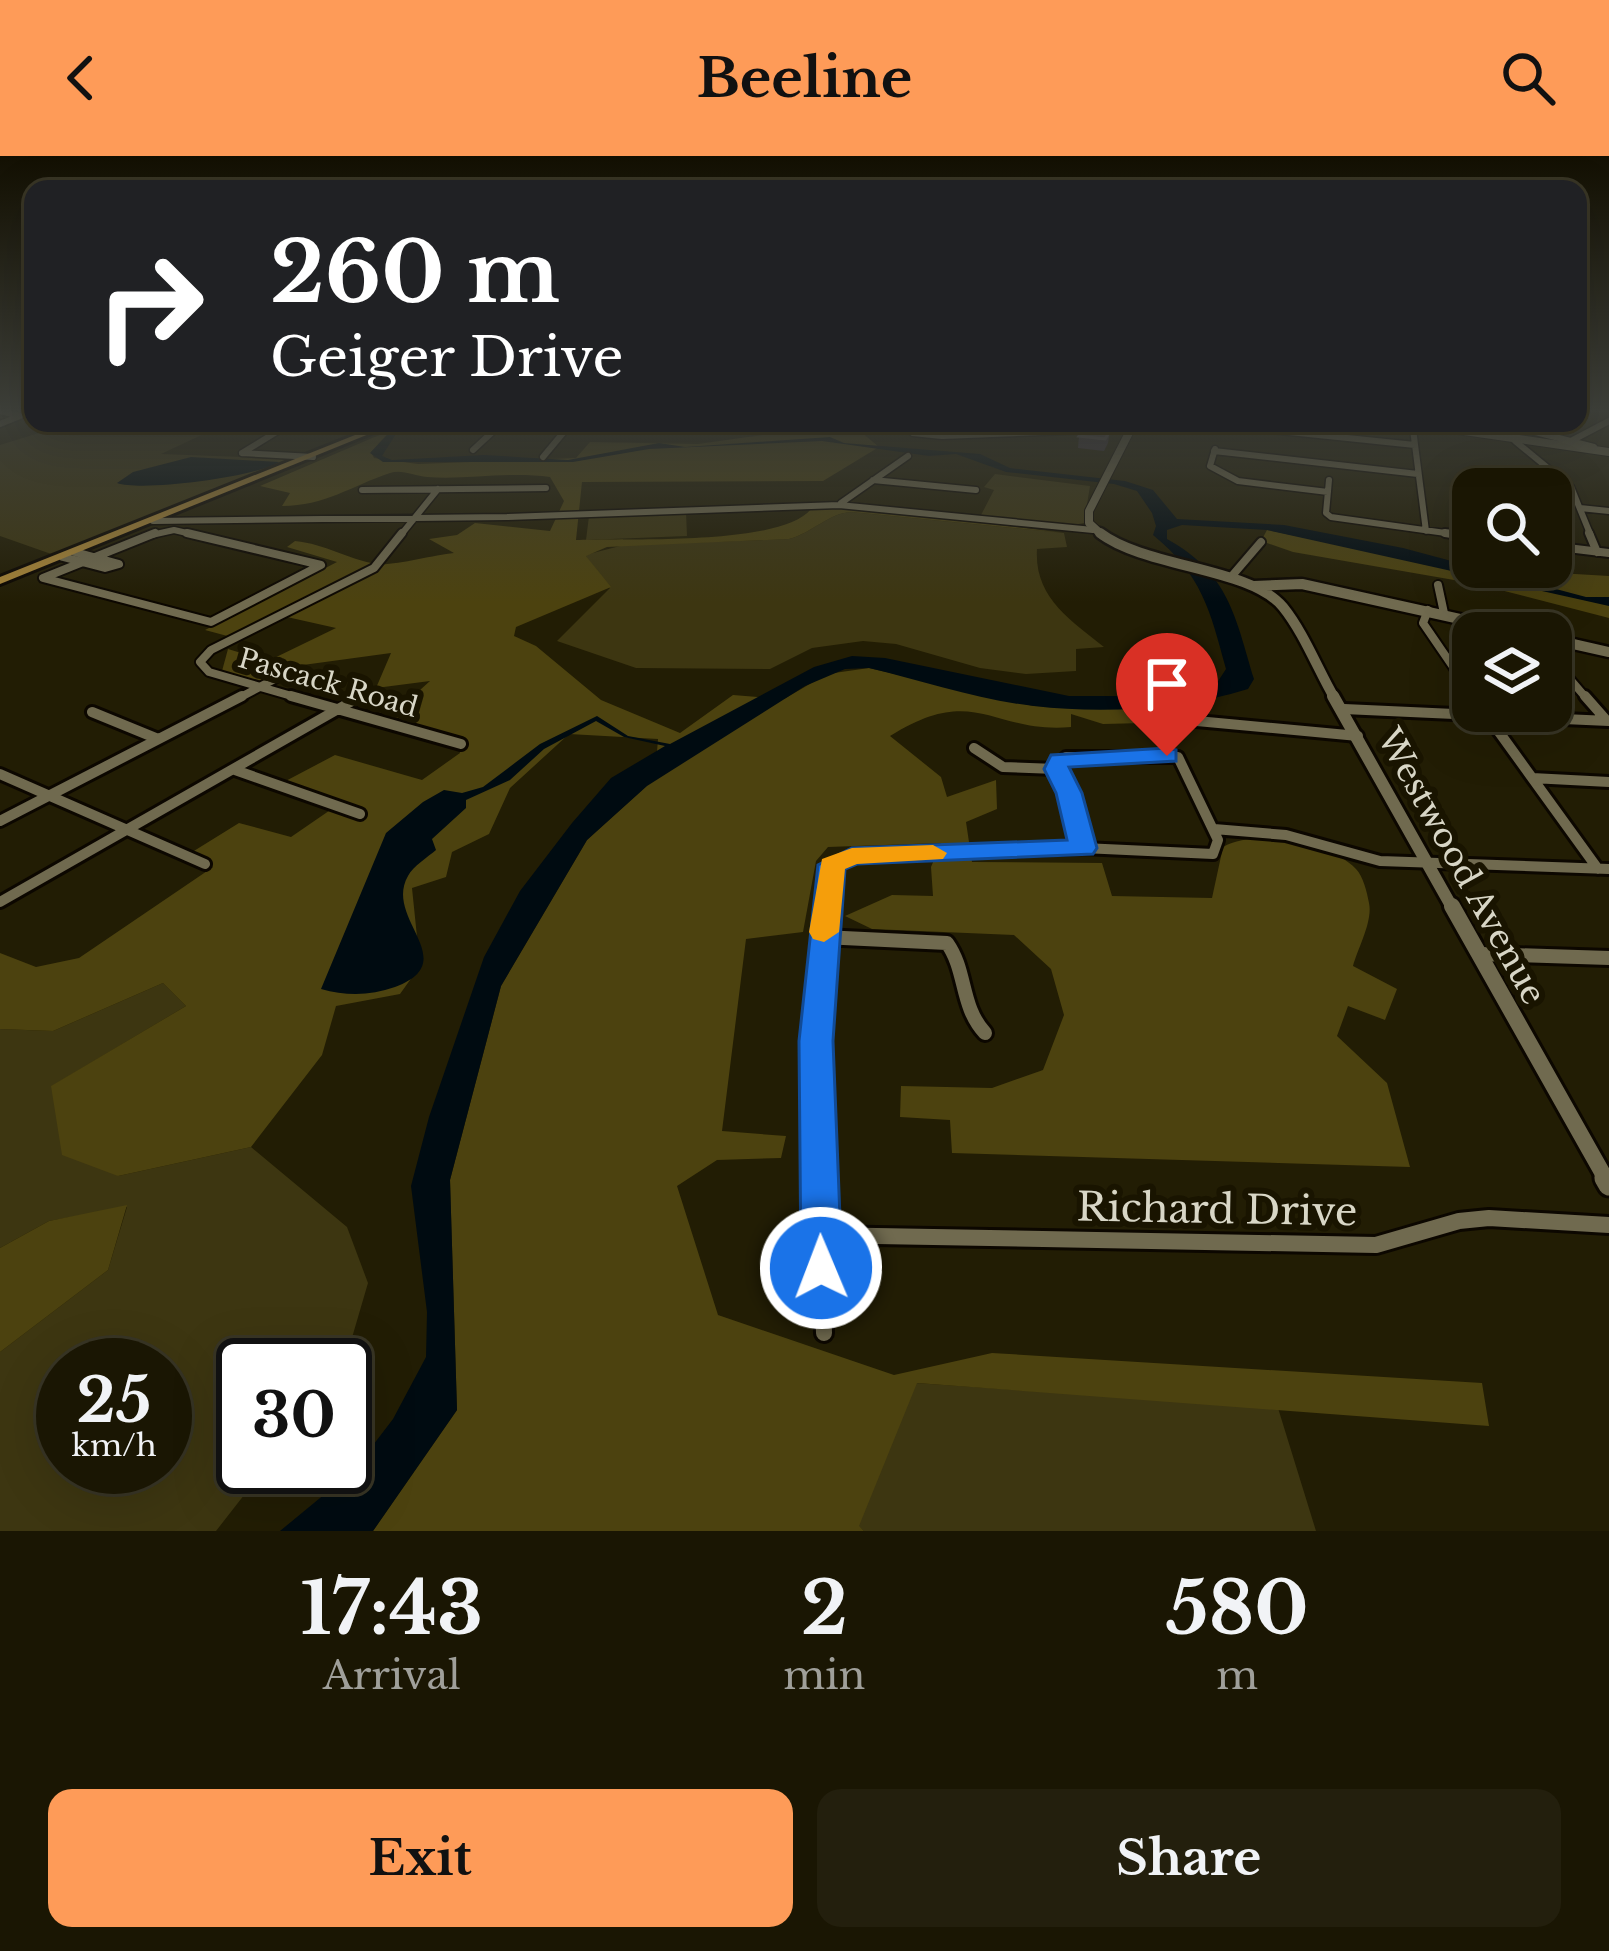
<!DOCTYPE html>
<style>
body{margin:0;font-family:"Libre Baskerville",serif;background:#231f0d;color:#f1f3f6;height:100vh;display:flex;flex-direction:column;font-size:45px;white-space:nowrap}
*{box-sizing:border-box;margin:0}
p{font-size:39px;color:#9f9f9a}
.icon{flex:none;width:66px;height:66px;fill:none;stroke:currentColor;stroke-width:2;stroke-linecap:round;stroke-linejoin:round}
.map{position:relative;height:1375px;overflow:hidden}
.details{display:flex;flex-direction:column;background:#1a1603;flex:1}
.details>*{flex:none}
.top-card{position:absolute;left:24px;top:24px;width:1563px;height:252px;border-radius:24px;box-shadow:0 12px 48px #0002,0 0 0 3px #383525;background:#202124;color:#fff;overflow:hidden}
.tools{position:absolute;left:1452px;top:312px;display:grid;gap:24px}
.tools a{display:grid;place-items:center;width:120px;height:120px;border-radius:24px;background:#1a1603;box-shadow:0 12px 48px #0002,0 0 0 3px #383525;font-size:60px}
.speed{position:absolute;left:36px;top:1182px;display:flex;gap:24px;font-size:60px;font-weight:700;text-align:center}
.speed>*{display:grid;place-content:center;width:156px;height:156px;border-radius:50%;background:#1a1603;box-shadow:0 12px 48px #0002,0 0 0 3px #383525;line-height:1}
.speed small{font-size:30px;font-weight:400}
.speed .limit{border:6px solid #111;border-radius:18px;background:#fff;color:#111}
.pin{position:absolute;display:grid;place-items:center;width:102px;height:102px;color:#fff;margin:-123px -51px;border-radius:50% 50% 50% 0;rotate:-45deg;box-shadow:0 0 12px #0007}
.pin .icon{rotate:45deg}
.me{position:absolute;width:132px;margin:-66px;rotate:359deg;stroke-linejoin:round;filter:drop-shadow(0 0 9px #0008)}
.turn{display:flex;align-items:center;gap:42px;height:252px;padding:0 48px;font-size:54px}
.turn .icon{width:156px;height:156px;stroke-width:2.5}
.turn b{display:block;font-size:84px;line-height:102px}
.eta{display:flex;justify-content:space-evenly;align-items:center;height:204px;text-align:center}
.eta b{font-size:72px;font-weight:700;line-height:84px}
.button{display:flex;gap:24px;margin-top:auto;padding:24px 48px}
.button a{flex:1;height:138px;border-radius:24px;background:#fe9b58;color:#111;font-size:48px;font-weight:700;line-height:138px;text-align:center}
.button a+a{background:#231f0d;color:#f1f3f6}
header{display:flex;justify-content:space-between;align-items:center;height:156px;padding:0 48px;background:#fe9b58;color:#111;font-size:54px;font-weight:700}
.map>svg:first-child{display:block}
.green{fill:#3d3611;fill-rule:evenodd}
.forest{fill:#4c420f}
.water{fill:#000b11}
.lines{fill:none;stroke-linecap:round;stroke-linejoin:round}
.minor-far4-casing{stroke:#0c0700;stroke-width:9}
.minor-far3-casing{stroke:#0c0700;stroke-width:12}
.minor-far2-casing{stroke:#0c0700;stroke-width:16}
.minor-far1-casing{stroke:#0c0700;stroke-width:20}
.minor-casing{stroke:#0c0700;stroke-width:22}
.tertiary-far4-casing{stroke:#0c0700;stroke-width:10}
.tertiary-far3-casing{stroke:#0c0700;stroke-width:15}
.tertiary-far2-casing{stroke:#0c0700;stroke-width:18}
.tertiary-far1-casing{stroke:#0c0700;stroke-width:22}
.tertiary-casing{stroke:#0c0700;stroke-width:27}
.primary-casing{stroke:#0c0700;stroke-width:6}
.minor-far4{stroke:#706a4f;stroke-width:6}
.minor-far3{stroke:#706a4f;stroke-width:8}
.minor-far2{stroke:#706a4f;stroke-width:10}
.minor-far1{stroke:#706a4f;stroke-width:14}
.minor{stroke:#706a4f;stroke-width:16}
.tertiary-far4{stroke:#706a4f;stroke-width:8}
.tertiary-far3{stroke:#706a4f;stroke-width:10}
.tertiary-far2{stroke:#706a4f;stroke-width:12}
.tertiary-far1{stroke:#706a4f;stroke-width:16}
.tertiary{stroke:#706a4f;stroke-width:21}
.primary{fill:#a88538;fill-rule:evenodd}
.wall{fill:#413648}
.building{fill:#524756;stroke:#675e68;stroke-width:3}
.route{fill:#1a73e8;stroke:#114b97;stroke-width:3}
.slow{fill:#f59e0b}
.labels{text-anchor:middle;stroke-width:12;stroke-linejoin:round;paint-order:stroke}
.far-street-label{font-size:27px;fill:#d8d6c6;stroke:#191400}
.street-label{font-size:33px;fill:#d8d6c6;stroke:#191400}
.near-street-label{font-size:39px;fill:#d8d6c6;stroke:#191400}
</style>
<header><svg class="icon" aria-label="back" viewBox="0 0 24 24"><path d="M15 5l-7 7 7 7"/></svg>Beeline<svg class="icon" aria-label="search" viewBox="0 0 24 24"><circle cx="10" cy="10" r="6"/><path d="M15 15l6 6"/></svg></header>
<div class="map">
<svg width="1609" height="1375" viewBox="0 0 1609 1375">
<rect width="100%" height="100%" fill="#221d04"/>
<path class="green" d="M 71,267 L 227,267 L 161,298 L 296,303 L 54,399 L 0,380 L 0,289 Z
M 995,318 L 1090,330 L 1084,367 L 1068,370 L 981,359 L 994,334 L 984,331 Z
M 686,356 L 687,380 L 586,384 L 589,360 Z
M 851,356 L 1064,377 L 1067,391 L 1037,393 C 1034,442 1071,464 1104,491 L 1076,493 L 1076,515 L 1026,518 L 980,512 L 896,488 L 863,485 L 812,492 L 770,513 L 636,512 L 557,485 L 610,432 L 585,399 L 624,389 L 789,383 C 812,377 829,357 851,356 Z
M 163,827 L 186,850 L 52,930 L 118,1020 L 251,991 L 347,1071 L 368,1127 L 344,1209 L 243,1209 L 243,1311 L 266,1311 L 216,1375 L 0,1375 L 0,1196 L 108,1114 L 127,1051 L 49,1065 L 0,1092 L 0,873 L 53,875 ZM 63,1209 L 165,1209 L 165,1311 L 63,1311 Z
M 916,1227 L 1278,1252 L 1316,1375 L 864,1375 L 858,1370 Z"/>
<path class="forest" d="M 391,274 L 371,296 L 374,302 L 418,308 L 576,302 L 590,286 L 698,288 L 798,274 L 861,276 L 879,291 L 823,325 L 582,326 L 576,384 C 625,382 782,390 811,353 L 852,351 L 1064,377 L 851,356 C 829,357 812,377 789,383 L 607,391 L 586,400 L 611,431 L 516,471 L 514,480 L 536,490 L 601,544 L 680,577 L 733,539 L 784,543 L 827,518 L 869,512 L 1033,550 L 1120,552 L 1192,547 L 1185,566 L 1103,568 L 1071,558 L 1071,571 C 992,578 976,526 890,580 L 941,621 L 947,641 L 996,624 L 997,653 L 966,666 L 972,706 L 1102,707 L 1112,740 L 1212,742 L 1223,691 C 1256,672 1329,685 1356,713 C 1363,720 1367,736 1369,747 C 1373,765 1358,792 1353,810 L 1397,833 L 1385,864 L 1348,850 L 1337,880 L 1387,927 L 1410,1011 L 952,997 L 950,964 L 900,961 L 901,930 L 992,932 L 1043,914 L 1064,859 L 1051,813 L 1014,779 L 872,773 L 845,760 L 892,739 L 933,740 L 931,711 L 941,687 L 828,691 L 816,705 L 803,776 L 746,783 L 722,975 L 786,980 L 781,1002 L 717,1004 L 677,1030 L 718,1159 L 894,1219 L 992,1197 L 1482,1227 L 1489,1270 L 917,1227 L 859,1370 L 864,1375 L 373,1375 L 457,1254 L 450,1024 L 501,830 L 587,684 L 655,622 L 658,583 L 569,578 L 510,632 L 489,678 L 452,696 L 446,721 L 412,732 L 420,810 L 400,838 L 336,850 L 322,899 L 251,991 L 118,1020 L 62,999 L 51,930 L 186,850 L 163,827 L 53,875 L 0,873 L 0,797 L 36,811 L 79,802 L 213,711 L 189,698 L 239,667 L 291,681 L 339,648 L 280,628 L 335,599 L 422,624 L 460,597 L 456,581 L 390,561 L 430,525 L 376,532 L 391,497 L 303,509 L 266,530 L 222,515 L 228,493 L 268,505 L 336,472 L 278,459 L 231,481 L 205,474 L 337,406 L 287,391 L 295,385 C 326,388 346,403 377,408 C 394,410 433,399 454,397 L 429,383 L 457,379 L 475,367 L 550,375 L 564,345 L 550,321 C 509,315 468,324 427,321 C 414,320 402,313 390,317 C 351,330 325,350 282,350 L 290,337 L 260,330 Z
M 1267,374 L 1440,410 L 1609,420 L 1609,462 L 1477,428 L 1293,396 L 1261,385 Z
M 127,1049 L 108,1114 L 0,1196 L 0,1092 L 49,1065 Z"/>
<path class="water" d="M 379,267 L 403,267 L 382,300 L 392,304 L 484,299 L 568,304 L 659,287 L 685,291 L 830,281 L 844,287 L 980,298 L 1010,312 L 1125,325 L 1153,334 L 1177,363 L 1284,369 L 1403,392 L 1586,441 L 1609,441 L 1609,450 L 1267,374 L 1182,369 L 1167,374 L 1167,383 C 1229,417 1235,460 1254,523 L 1248,533 C 1182,554 1102,558 1034,550 C 979,544 923,525 869,512 L 845,513 L 805,530 L 647,630 L 587,684 L 501,830 L 450,1024 L 457,1254 L 373,1375 L 280,1375 L 354,1314 L 393,1263 L 426,1201 L 427,1156 L 411,1030 L 429,961 L 484,801 L 520,735 L 572,667 L 611,622 L 665,590 L 624,581 L 596,565 L 544,593 L 510,624 L 466,644 L 466,652 L 432,683 L 436,694 C 428,701 413,710 408,720 C 383,763 464,805 395,831 C 370,840 346,840 321,833 L 386,677 L 423,646 L 444,634 L 462,637 L 483,631 L 540,588 L 597,560 L 628,580 L 670,588 L 814,511 L 852,500 L 885,502 L 1069,540 L 1152,540 L 1170,533 L 1213,533 L 1226,513 C 1210,454 1202,419 1153,379 L 1156,370 L 1152,357 L 1137,335 L 1114,328 L 1006,316 L 956,298 L 929,300 L 822,285 L 649,293 L 573,306 L 383,306 L 370,297 L 391,275 Z
M 191,301 L 279,306 C 257,321 142,336 117,327 L 133,316 Z"/>
<g class="lines">
<g class="minor-far4-casing">
<path id="minor-far4" d="M 0,255 L 20,260 L 0,268
M 453,267 L 643,273 L 708,267
M 900,267 L 913,277 L 942,280 L 1222,269 L 1415,289
M 1392,267 L 1413,273 L 1426,375
M 1500,267 L 1594,291
M 1515,285 L 1571,331 L 1591,380
M 1571,285 L 1609,265
M 1215,293 L 1210,310 L 1238,325 L 1328,336
M 473,294 L 501,268
M 1214,295 L 1418,318
M 242,297 L 313,301
M 242,297 L 291,267
M 543,301 L 568,271
M 873,324 L 976,334
M 1329,324 L 1326,357 L 1331,361 L 1467,380
M 362,334 L 546,332
M 841,347 L 908,300
M 1580,352 L 1609,355
M 153,365 L 507,361 L 839,349 L 1093,374
M 147,380 L 174,374 L 200,380
M 400,380 L 438,333"/>
</g>
<g class="minor-far3-casing">
<path id="minor-far3" d="M 155,377 L 43,422 L 211,466 L 321,409 L 187,377
M 1445,377 L 1473,381
M 1589,377 L 1597,396
M 1551,390 L 1609,397
M 63,401 L 105,412 L 119,408 L 75,396
M 1231,421 L 1261,386
M 1438,429 L 1444,457
M 1428,454 L 1423,467 L 1473,540
M 1551,501 L 1587,543
M 237,543 L 286,517
M 302,543 L 209,516 L 200,506 L 211,494 L 374,412 L 402,377
M 356,543 L 369,535"/>
</g>
<g class="minor-far2-casing">
<path id="minor-far2" d="M 291,540 L 461,588
M 1585,540 L 1607,565
M 1344,553 L 1609,565
M 92,556 L 158,583
M 1486,558 L 1598,713
M 1186,564 L 1358,580
M 974,592 L 1003,611 L 1056,613
M 1066,601 L 1178,601 L 1218,684 L 1213,698 L 1083,692 L 1069,637 L 1056,613 Z
M 235,614 L 360,658
M 0,618 L 205,708
M 1532,622 L 1609,626
M 0,665 L 242,540
M 1214,673 L 1286,679 L 1380,705 L 1609,713
M 0,746 L 361,540
M 828,753 L 832,709 L 852,700 L 1083,692"/>
</g>
<g class="minor-far1-casing">
<path id="minor-far1" d="M 823,781 L 947,787 C 967,815 960,850 985,877
M 1481,798 L 1609,802
M 820,1025 L 816,885 L 828,750"/>
</g>
<g class="minor-casing">
<path id="minor" d="M 820,1022 L 824,1177
M 820,1079 L 1376,1089 L 1459,1065 L 1489,1062 L 1609,1069"/>
</g>
<g class="tertiary-far4-casing">
<path id="tertiary-far4" d="M 1409,267 L 1609,296
M 1103,380 L 1089,367 L 1089,355 L 1134,267"/>
</g>
<g class="tertiary-far3-casing">
<path id="tertiary-far3" d="M 1100,377 C 1146,412 1250,411 1283,451 C 1304,477 1318,514 1335,543
M 1254,430 L 1302,428 L 1523,477
M 1551,483 L 1609,496"/>
</g>
<g class="tertiary-far2-casing">
<path id="tertiary-far2" d="M 1333,540 L 1453,753"/>
</g>
<g class="tertiary-far1-casing">
<path id="tertiary-far1" d="M 1452,750 L 1607,1025"/>
</g>
<g class="tertiary-casing">
<path id="tertiary" d="M 1605,1022 L 1609,1029"/>
</g>
<g class="primary-casing">
<path id="primary" d="M 385,267 L 396,267 L 0,428 L 0,421 Z"/>
</g>
<use href="#minor-far4" class="minor-far4"/>
<use href="#minor-far3" class="minor-far3"/>
<use href="#minor-far2" class="minor-far2"/>
<use href="#minor-far1" class="minor-far1"/>
<use href="#minor" class="minor"/>
<use href="#tertiary-far4" class="tertiary-far4"/>
<use href="#tertiary-far3" class="tertiary-far3"/>
<use href="#tertiary-far2" class="tertiary-far2"/>
<use href="#tertiary-far1" class="tertiary-far1"/>
<use href="#tertiary" class="tertiary"/>
<use href="#primary" class="primary"/>
</g>
<path class="wall" d="M 1110,275 L 1108,287 L 1104,295 L 1078,292 L 1079,280 Z"/>
<path class="building" d="M 1087,270 L 1110,275 L 1105,283 L 1079,280 Z"/>
<linearGradient id="sky" x2="0" y2="1"><stop stop-color="#131002"/><stop offset="0.57" stop-color="#3e403a"/><stop offset="1" stop-color="#3e403a" stop-opacity="0"/></linearGradient>
<rect width="1609" height="446" fill="url(#sky)"/>
<path class="route" d="M 1167,592 L 1176,594 L 1176,605 L 1069,611 L 1082,637 L 1097,692 L 1093,698 L 857,708 L 845,713 L 833,885 L 842,1112 L 836,1125 L 821,1130 L 807,1125 L 801,1112 L 799,885 L 818,709 L 852,692 L 1067,684 L 1056,637 L 1044,613 L 1051,599 Z"/>
<path class="slow" d="M 933,689 L 947,697 L 943,703 L 857,708 L 845,713 L 839,776 L 824,786 L 813,783 L 809,776 L 822,703 L 852,692 Z"/>
<g class="labels">
<g class="far-street-label">
<text transform="translate(328 527) rotate(16)" y="9">Pascack Road</text>
</g>
<g class="street-label">
<text transform="translate(1462 710) rotate(61)" y="12">Westwood Avenue</text>
</g>
<g class="near-street-label">
<text transform="translate(1217 1053) rotate(1)" y="14">Richard Drive</text>
</g>
</g>
</svg>
<div class="tools">
<a><svg class="icon" aria-label="search" viewBox="0 0 24 24"><circle cx="10" cy="10" r="6"/><path d="M15 15l6 6"/></svg></a>
<a><svg class="icon" aria-label="layers" viewBox="0 0 24 24"><path d="M12 4l9 5-9 5-9-5zM3 14l9 5 9-5"/></svg></a>
</div>
<div class="speed"><div>25<small>km/h</small></div><div class="limit">30</div></div>
<div class="pin" style="left:1167px;top:600px;background:#d93025"><svg class="icon" aria-label="arrive" viewBox="0 0 24 24"><path d="M6 21V4h12l-3 4 3 4H6"/></svg></div>
<svg class="me" style="left:821px;top:1112px" viewBox="-20 -20 40 40"><circle r="17" fill="#1a73e8" stroke="#fff" stroke-width="3"/><path d="M0-11L8 9 0 5-8 9z" fill="#fff"/></svg>
<div class="top-card">
<div class="turn"><svg class="icon" aria-label="right" viewBox="0 0 24 24"><path d="M7 20v-9h11M14 6l5 5-5 5"/></svg><div><b>260 m</b>Geiger Drive</div></div>
</div>
</div>
<section class="details">
<div class="eta">
<div><b>17:43</b><p>Arrival</p></div>
<div><b>2</b><p>min</p></div>
<div><b>580</b><p>m</p></div>
</div>
<div class="button"><a>Exit</a><a>Share</a></div>
</section>
